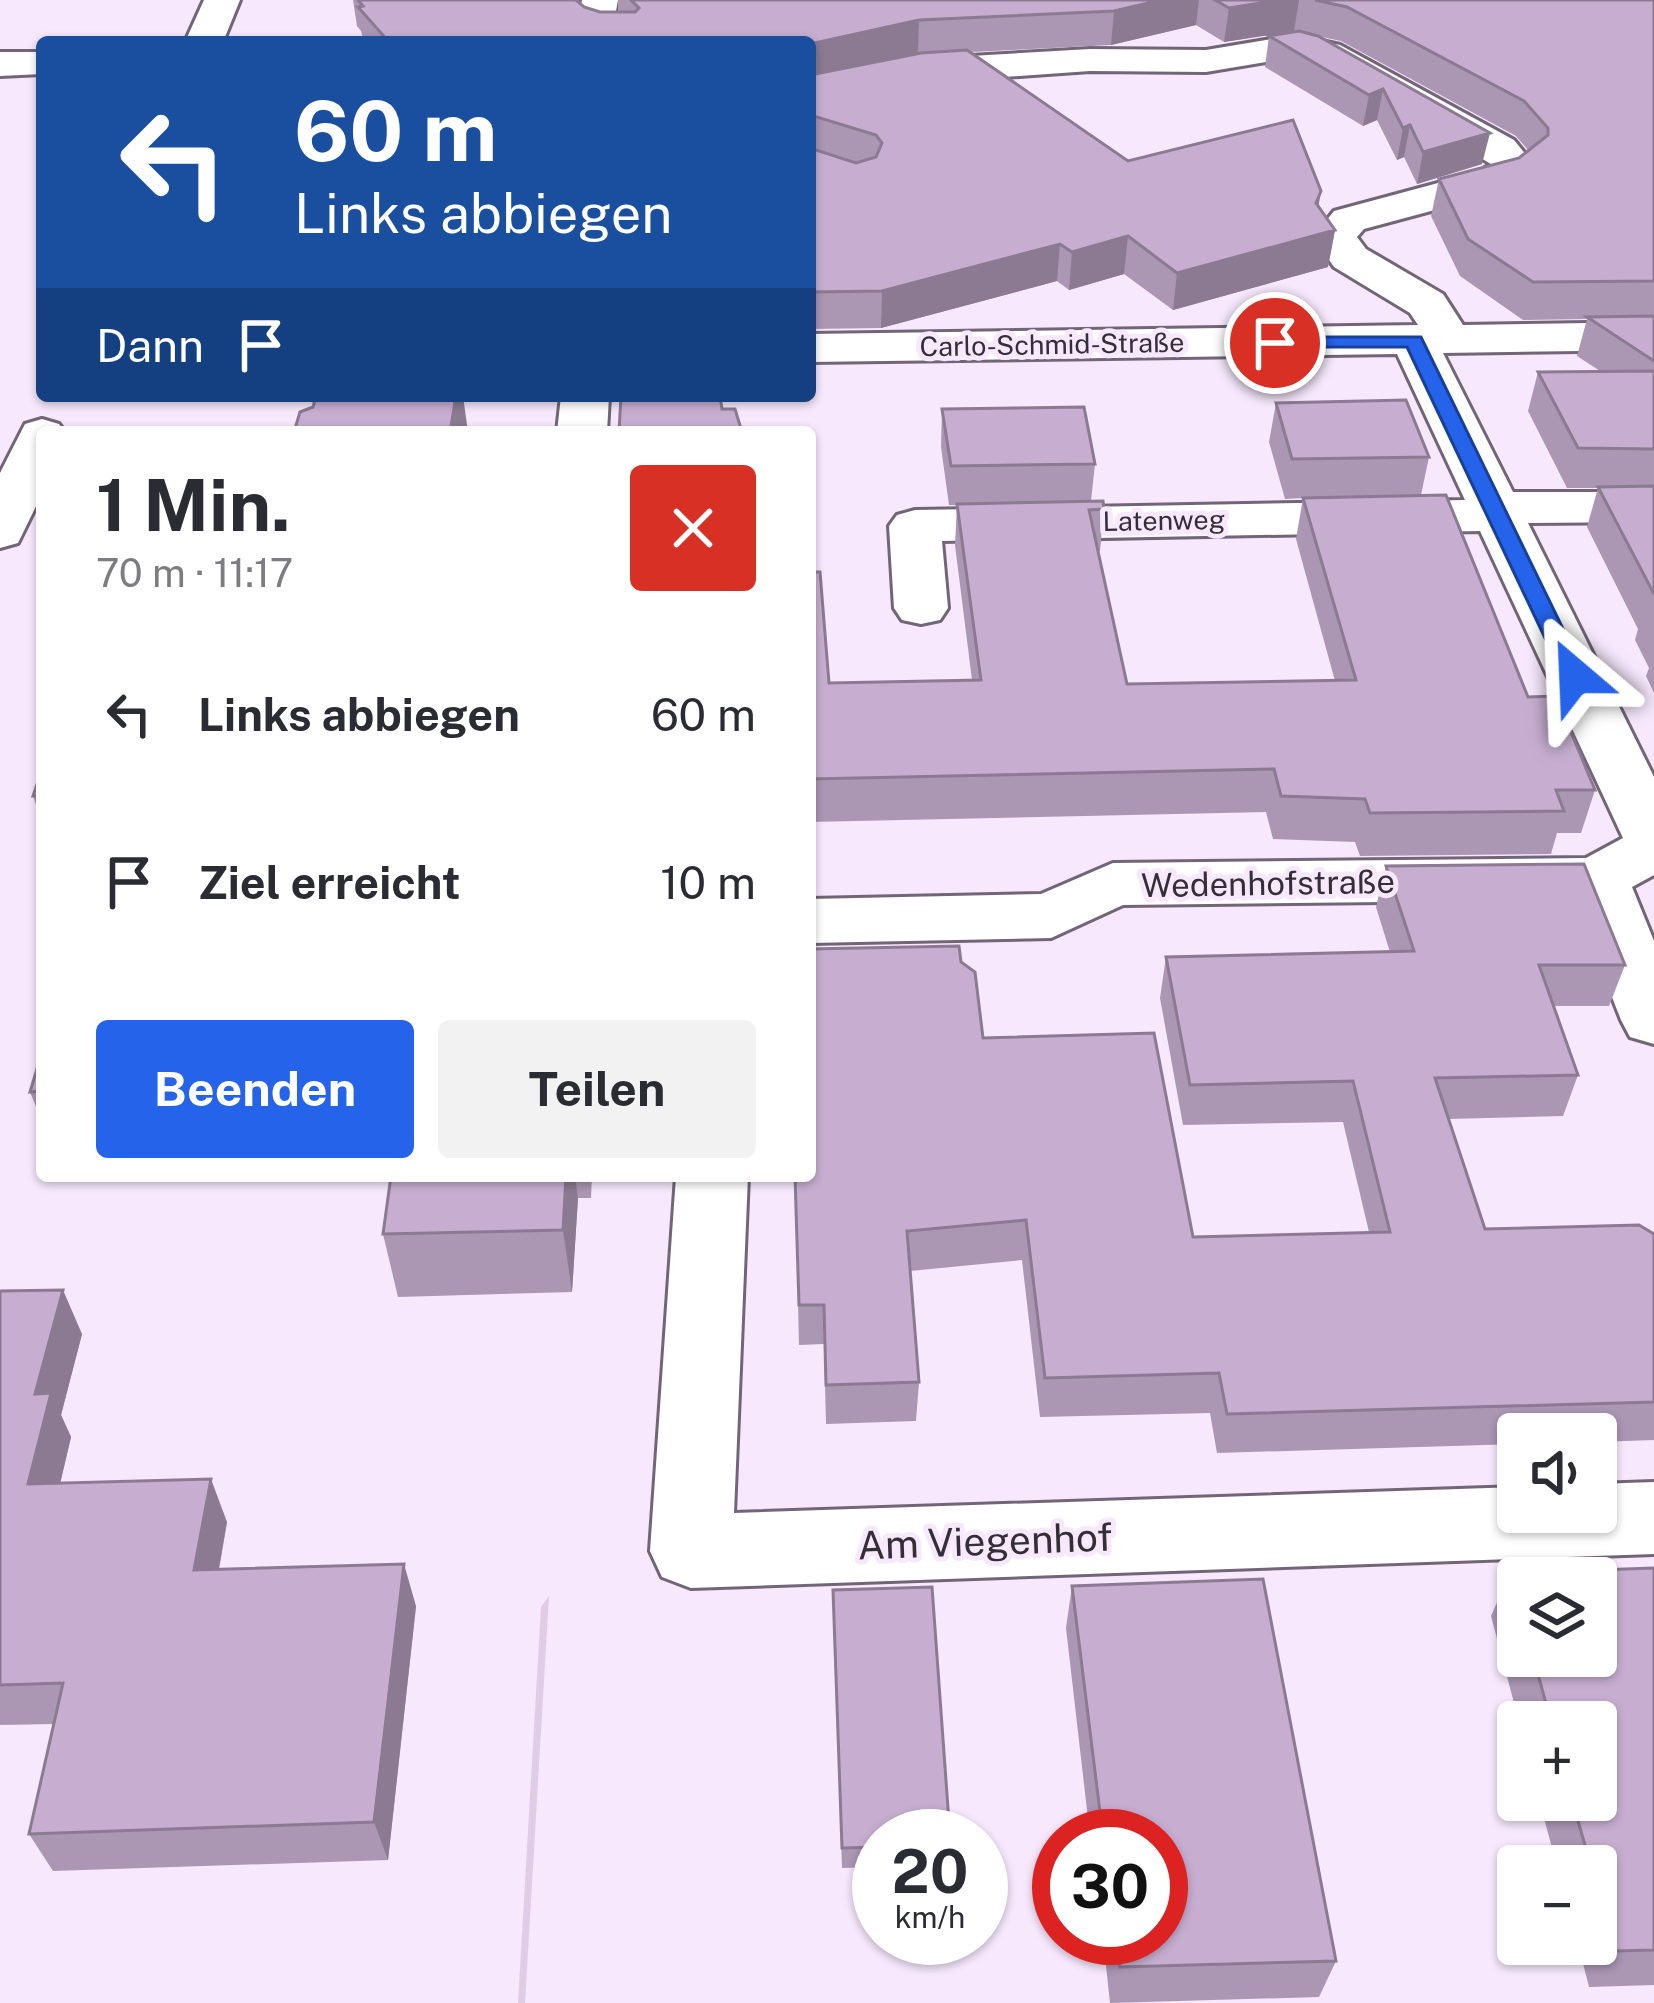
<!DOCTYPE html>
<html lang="de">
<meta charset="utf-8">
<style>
body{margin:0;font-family:"Public Sans",sans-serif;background:#f2f2f3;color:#2b2b33;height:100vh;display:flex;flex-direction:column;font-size:45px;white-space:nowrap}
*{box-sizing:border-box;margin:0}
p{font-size:39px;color:#7c7c81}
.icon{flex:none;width:66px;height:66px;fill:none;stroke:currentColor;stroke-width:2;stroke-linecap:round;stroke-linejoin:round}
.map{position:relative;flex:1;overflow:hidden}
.drawer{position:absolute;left:36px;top:426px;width:780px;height:756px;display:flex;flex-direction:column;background:#fff;border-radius:12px;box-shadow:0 3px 9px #0004}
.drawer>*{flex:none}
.hud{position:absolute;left:36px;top:36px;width:780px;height:366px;border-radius:12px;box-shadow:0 3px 9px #0004;background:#1a4fa0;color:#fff;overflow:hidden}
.fabs{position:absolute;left:1497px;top:1413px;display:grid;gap:24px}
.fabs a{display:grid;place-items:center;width:120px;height:120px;border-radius:12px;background:#fff;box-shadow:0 3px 9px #0004;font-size:60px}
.speed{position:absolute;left:852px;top:1809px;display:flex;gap:24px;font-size:60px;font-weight:700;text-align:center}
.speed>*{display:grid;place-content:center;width:156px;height:156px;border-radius:50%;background:#fff;box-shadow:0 3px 9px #0004;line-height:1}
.speed small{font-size:30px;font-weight:400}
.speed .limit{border:18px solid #d22;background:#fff;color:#111}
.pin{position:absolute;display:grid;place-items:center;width:102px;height:102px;color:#fff;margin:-51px;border:6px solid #fff;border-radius:50%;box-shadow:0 3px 12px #0007}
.me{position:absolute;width:132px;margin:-66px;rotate:334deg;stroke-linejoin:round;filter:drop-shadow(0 0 9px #0008)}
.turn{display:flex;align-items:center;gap:42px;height:252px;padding:0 60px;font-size:54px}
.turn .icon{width:156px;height:156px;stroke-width:2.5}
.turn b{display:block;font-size:84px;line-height:102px}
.then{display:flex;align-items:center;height:114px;padding:0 60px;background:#0003;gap:24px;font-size:45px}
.round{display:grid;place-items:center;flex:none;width:126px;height:126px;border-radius:12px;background:#f2f2f3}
.headline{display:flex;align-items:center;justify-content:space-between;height:204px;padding:0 60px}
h1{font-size:72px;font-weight:700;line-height:90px}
.button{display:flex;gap:24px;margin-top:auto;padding:24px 60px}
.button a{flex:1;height:138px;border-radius:12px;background:#2563eb;color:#fff;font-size:48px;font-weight:700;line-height:138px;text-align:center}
.button a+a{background:#f2f2f3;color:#2b2b33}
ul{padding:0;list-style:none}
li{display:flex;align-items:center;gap:36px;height:168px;padding:0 60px}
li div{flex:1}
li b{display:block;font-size:45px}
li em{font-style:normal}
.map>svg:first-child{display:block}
.green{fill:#e0cce7}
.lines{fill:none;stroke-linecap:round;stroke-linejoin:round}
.minor-casing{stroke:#726577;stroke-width:6}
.tertiary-casing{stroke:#726577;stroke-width:6}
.minor{fill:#fff;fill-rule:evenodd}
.tertiary{fill:#fff;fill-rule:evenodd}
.wall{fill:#ab96b4;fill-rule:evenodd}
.shaded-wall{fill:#8b7a92}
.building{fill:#c7aed1;stroke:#8b7a92;stroke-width:3}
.route{fill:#2563eb;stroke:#184099;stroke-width:3}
.labels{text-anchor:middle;stroke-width:10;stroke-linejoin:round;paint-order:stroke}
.far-street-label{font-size:27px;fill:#342e36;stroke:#f7e8fd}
.street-label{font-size:33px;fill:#342e36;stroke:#f7e8fd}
.near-street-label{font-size:39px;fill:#342e36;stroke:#f7e8fd}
</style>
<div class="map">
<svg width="1654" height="2003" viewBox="0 0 1654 2003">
<rect width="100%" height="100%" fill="#f7e8fd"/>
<path class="green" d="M 549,1596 L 525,2003 L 518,2003 L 541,1607 Z"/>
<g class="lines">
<g class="minor-casing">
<path id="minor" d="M 582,0 L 618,0 L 614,22 L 637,42 C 613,42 592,47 576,25 Z
M 1295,35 L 1340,45 L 1514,140 L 1536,167 L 1509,190 L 1364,229 L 1357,237 L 1366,249 L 1443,294 L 1463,325 L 1654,322 L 1654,350 L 1443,353 L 1513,492 L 1654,492 L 1654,522 L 1528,523 L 1654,777 L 1654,875 L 1632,887 L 1654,941 L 1654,1044 L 1630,1037 L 1621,1020 L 1574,900 L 1123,905 L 1051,938 L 810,943 L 810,899 L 1041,894 L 1113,863 L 1586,858 L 1623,838 L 1480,531 L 942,541 L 948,608 L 940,620 L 921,624 L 902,620 L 894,608 L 889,526 L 897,515 L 915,510 L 1465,500 L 1397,354 L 810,362 L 810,334 L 1418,325 L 1410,313 L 1334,267 L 1313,237 L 1334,211 L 1479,172 L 1491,164 L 1315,62 L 1295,57 L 1206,72 L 1090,71 L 919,83 L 810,106 L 810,82 L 919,59 L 1090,49 L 1206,50 Z
M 0,52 L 42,52 L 42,74 L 0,76 Z
M 561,396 L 609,396 L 607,432 L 557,432 Z
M 676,1176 L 748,1176 L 734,1513 L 1518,1487 L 1518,1512 L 1596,1512 L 1596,1484 L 1654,1482 L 1654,1554 L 691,1588 L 662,1577 L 650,1551 Z"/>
</g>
<g class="tertiary-casing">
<path id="tertiary" d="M 204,0 L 240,0 L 223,42 L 185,42 Z
M 42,419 L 59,424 L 65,432 L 42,432 L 42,494 L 18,543 L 0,548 L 0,473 L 25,424 Z"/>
</g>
<use href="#minor" class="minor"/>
<use href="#tertiary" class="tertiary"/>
</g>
<path class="wall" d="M 353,0 L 578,0 L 584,7 L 600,12 L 618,12 L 618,0 L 1654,0 L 1654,693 L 1646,676 L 1649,668 L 1635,640 L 1638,629 L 1587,527 L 1598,488 L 1567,488 L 1528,411 L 1538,372 L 1600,371 L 1577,356 L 1587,319 L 1523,320 L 1460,276 L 1431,216 L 1439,179 L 1519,158 L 1528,150 L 1516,136 L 1341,41 L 1308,34 L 1482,164 L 1417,184 L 1404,157 L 1397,160 L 1377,120 L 1363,126 L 1265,67 L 1269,36 L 1299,32 L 1294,31 L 1224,42 L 1196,25 L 1111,45 L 971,52 L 1128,161 L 1319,207 L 1335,230 L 1328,267 L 1173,310 L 1124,274 L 1069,290 L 1057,281 L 881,328 L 810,329 L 810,42 L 364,42 L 361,31 L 357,26 Z
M 1276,403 L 1429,457 L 1421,495 L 1528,697 L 1595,790 L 1581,833 L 1557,833 L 1551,854 L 1360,856 L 1355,842 L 1273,839 L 1266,812 L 810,822 L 810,572 L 829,683 L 972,680 L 955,545 L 957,505 L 949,505 L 941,447 L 942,409 L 1095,464 L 1091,501 L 1104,509 L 1100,551 L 1098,551 L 1127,684 L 1335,681 L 1296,539 L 1303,498 L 1285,499 L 1269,442 Z
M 42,770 L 42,822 L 33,796 Z
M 1386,866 L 1625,965 L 1609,1006 L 1554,1006 L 1578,1075 L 1563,1116 L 1448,1119 L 1485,1229 L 1654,1234 L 1654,1440 L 1596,1442 L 1596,1434 L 1518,1434 L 1518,1444 L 1217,1453 L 1210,1413 L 1040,1417 L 1022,1260 L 910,1271 L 919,1382 L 916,1421 L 826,1424 L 824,1344 L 799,1345 L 795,1176 L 961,962 L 983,1038 L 1193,1237 L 1369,1232 L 1343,1122 L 1183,1125 L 1160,998 L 1166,957 L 1390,952 L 1376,907 Z
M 42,1052 L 42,1121 L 30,1092 Z
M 391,1176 L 592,1176 L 591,1198 L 578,1198 L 572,1292 L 398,1297 L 383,1234 Z
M 0,1291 L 82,1334 L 61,1415 L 71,1437 L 60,1483 L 227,1522 L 219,1570 L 416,1606 L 388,1860 L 53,1871 L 29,1834 L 54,1724 L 0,1725 Z
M 1654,1568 L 1654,1985 L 1589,1987 L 1578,1944 L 1596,1944 L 1596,1866 L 1557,1866 L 1539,1800 L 1596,1800 L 1596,1722 L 1519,1722 L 1491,1616 L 1510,1573 ZM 1518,1578 L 1596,1656 L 1518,1656 Z
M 1072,1586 L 1336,1961 L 1319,1997 L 1110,2003 L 1103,1938 L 1161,1938 L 1161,1836 L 1090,1836 L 1066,1628 Z
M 833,1590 L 879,1836 L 879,1867 L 842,1868 Z"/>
<path class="shaded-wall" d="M 1161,0 L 1199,0 L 1196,25 L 1111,45 L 1114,11 Z
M 1279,0 L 1299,0 L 1294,31 L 1224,42 L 1229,8 Z
M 919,20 L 918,55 L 810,78 L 810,44 Z
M 1383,89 L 1377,120 L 1363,126 L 1369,95 Z
M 1410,125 L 1404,157 L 1397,160 L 1403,128 Z
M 1490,133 L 1482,164 L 1417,184 L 1423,152 Z
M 1321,191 L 1315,227 L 1335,230 L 1328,267 L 1173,310 L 1177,273 Z
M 1128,236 L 1124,274 L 1069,290 L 1072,252 Z
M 1060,244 L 1057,281 L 881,328 L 882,291 Z
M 456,396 L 463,396 L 468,432 L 450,432 Z
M 566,1176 L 575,1176 L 578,1198 L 572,1292 L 563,1230 Z
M 63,1290 L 82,1334 L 61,1415 L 71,1437 L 50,1527 L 28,1484 L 35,1394 Z
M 211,1479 L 227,1522 L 211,1612 L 194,1570 Z
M 404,1564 L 416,1606 L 388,1860 L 374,1822 Z"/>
<path class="building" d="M 358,0 L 576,0 L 584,7 L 600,12 L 635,12 L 639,8 L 631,0 L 1161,0 L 1114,11 L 919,20 L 810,44 L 810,42 L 389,42 L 358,7 L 363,6 Z
M 1215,0 L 1279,0 L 1229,8 Z
M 1315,0 L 1654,0 L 1654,281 L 1533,282 L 1468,239 L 1439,179 L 1519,158 L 1548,135 L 1548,128 L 1524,101 L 1347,7 Z
M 1299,31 L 1318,36 L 1490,133 L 1423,152 L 1410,125 L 1403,128 L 1383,89 L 1369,95 L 1269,36 Z
M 967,50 L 1128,161 L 1293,120 L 1321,191 L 1316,203 L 1335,230 L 1177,273 L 1128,236 L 1072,252 L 1060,244 L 882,291 L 810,292 L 810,148 L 856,163 L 876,157 L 882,143 L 876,135 L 810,115 L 810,75 L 921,53 Z
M 1654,316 L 1654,361 L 1587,317 Z
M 1654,371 L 1654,449 L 1578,448 L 1538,372 Z
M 316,396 L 456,396 L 450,432 L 294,432 L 300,412 L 313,407 Z
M 621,396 L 720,396 L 722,409 L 735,409 L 742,432 L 619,432 Z
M 1406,400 L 1429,457 L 1292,459 L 1276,403 Z
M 1084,407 L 1095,464 L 951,466 L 942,409 Z
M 1654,486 L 1654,594 L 1598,487 Z
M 1446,495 L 1528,697 L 1556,696 L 1595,790 L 1556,790 L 1564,811 L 1370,813 L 1365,799 L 1281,796 L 1274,769 L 810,779 L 810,572 L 820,572 L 829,683 L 981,680 L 957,504 L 1103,501 L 1104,509 L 1089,510 L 1127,684 L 1356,680 L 1303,498 Z
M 42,770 L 42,796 L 33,796 Z
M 1584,864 L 1625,965 L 1539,965 L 1578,1075 L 1435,1078 L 1485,1229 L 1639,1225 L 1654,1234 L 1654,1402 L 1227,1414 L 1219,1373 L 1045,1378 L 1026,1220 L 907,1231 L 919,1382 L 826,1385 L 824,1305 L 799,1305 L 795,1176 L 810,1176 L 810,949 L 959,946 L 961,962 L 975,972 L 983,1038 L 1154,1033 L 1193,1237 L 1390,1232 L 1353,1081 L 1190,1085 L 1166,957 L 1414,951 L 1386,866 Z
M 42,1052 L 42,1091 L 30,1092 Z
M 391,1176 L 566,1176 L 563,1230 L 383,1234 Z
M 63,1290 L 35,1394 L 51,1393 L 28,1484 L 211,1479 L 194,1570 L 404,1564 L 374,1822 L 29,1834 L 63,1683 L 0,1685 L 0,1291 Z
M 1654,1568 L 1654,1950 L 1614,1951 L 1596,1886 L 1596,1866 L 1591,1866 L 1572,1800 L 1596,1800 L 1596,1722 L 1551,1722 L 1533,1656 L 1596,1656 L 1596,1578 L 1518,1578 L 1518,1603 L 1510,1573 Z
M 1263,1579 L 1336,1961 L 1120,1967 L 1116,1938 L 1161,1938 L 1161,1836 L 1103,1836 L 1072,1586 Z
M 932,1587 L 950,1836 L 879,1836 L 879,1847 L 842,1848 L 833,1590 Z"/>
<path class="route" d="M 1275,337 L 1421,337 L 1586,676 L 1583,682 L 1566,682 L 1563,676 L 1407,347 L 1268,347 L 1265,343 Z"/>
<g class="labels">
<g class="far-street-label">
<text transform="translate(1052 345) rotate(-1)" y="9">Carlo-Schmid-Straße</text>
<text transform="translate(1164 521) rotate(-1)" y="9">Latenweg</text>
</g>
<g class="street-label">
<text transform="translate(1268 883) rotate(-1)" y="12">Wedenhofstraße</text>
</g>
<g class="near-street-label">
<text transform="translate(985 1541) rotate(-2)" y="14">Am Viegenhof</text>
</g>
</g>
</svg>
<div class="fabs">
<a><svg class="icon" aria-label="sound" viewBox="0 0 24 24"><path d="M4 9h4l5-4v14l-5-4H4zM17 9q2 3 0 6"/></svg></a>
<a><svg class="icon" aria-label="layers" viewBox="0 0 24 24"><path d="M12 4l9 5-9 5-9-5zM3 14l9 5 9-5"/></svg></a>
<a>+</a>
<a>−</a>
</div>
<div class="speed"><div>20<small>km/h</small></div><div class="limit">30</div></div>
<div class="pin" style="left:1275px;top:343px;background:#d93025"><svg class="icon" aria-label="arrive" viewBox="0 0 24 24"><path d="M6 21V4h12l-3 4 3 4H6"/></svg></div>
<svg class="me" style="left:1575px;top:676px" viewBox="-20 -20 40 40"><path d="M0-17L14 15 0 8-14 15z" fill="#2563eb" stroke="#fff" stroke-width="4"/></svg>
<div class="hud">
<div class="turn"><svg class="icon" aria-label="left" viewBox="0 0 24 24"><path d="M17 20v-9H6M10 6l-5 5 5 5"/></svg><div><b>60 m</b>Links abbiegen</div></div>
<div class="then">Dann<svg class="icon" aria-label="arrive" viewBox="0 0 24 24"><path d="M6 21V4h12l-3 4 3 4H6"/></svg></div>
</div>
<section class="drawer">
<div class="headline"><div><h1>1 Min.</h1><p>70 m · 11:17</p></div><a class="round" style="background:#d93025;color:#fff"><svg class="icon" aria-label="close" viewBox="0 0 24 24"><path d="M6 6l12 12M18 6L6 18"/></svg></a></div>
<ul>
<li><svg class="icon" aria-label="left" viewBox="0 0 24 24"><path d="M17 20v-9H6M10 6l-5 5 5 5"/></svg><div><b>Links abbiegen</b></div><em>60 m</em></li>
<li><svg class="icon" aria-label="arrive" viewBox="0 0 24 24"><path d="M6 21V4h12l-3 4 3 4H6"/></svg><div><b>Ziel erreicht</b></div><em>10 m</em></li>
</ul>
<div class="button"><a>Beenden</a><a>Teilen</a></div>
</section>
</div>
